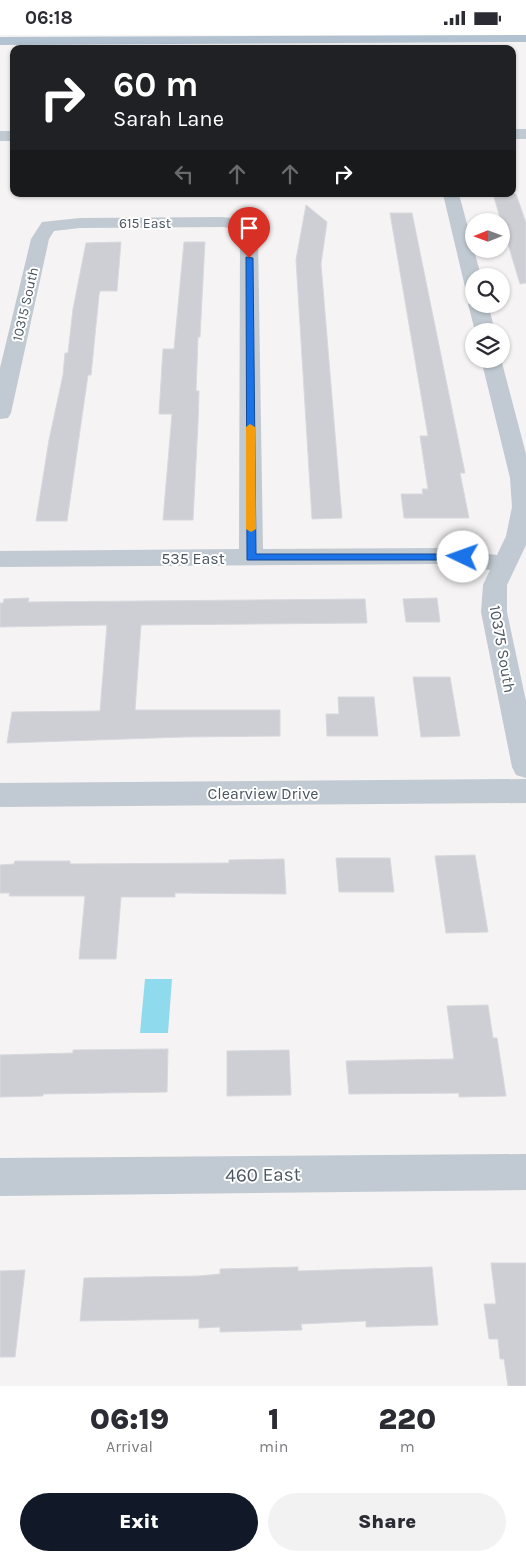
<!DOCTYPE html>
<style>
body{margin:0;font-family:Karla,sans-serif;background:#f2f2f3;color:#2b2b33;height:100vh;display:flex;flex-direction:column;font-size:19px;white-space:nowrap}
*{box-sizing:border-box;margin:0}
p{font-size:16px;color:#7c7c81}
.icon{flex:none;width:28px;height:28px;fill:none;stroke:currentColor;stroke-width:2;stroke-linecap:round;stroke-linejoin:round}
.map{position:relative;height:1351px;overflow:hidden}
.side{display:flex;flex-direction:column;background:#fff;flex:1}
.side>*{flex:none}
.banner{position:absolute;left:10px;top:10px;width:506px;height:152px;border-radius:10px;box-shadow:0 1px 4px #0004;background:#202124;color:#fff;overflow:hidden}
.needle{width:32px;rotate:269deg}
.buttons{position:absolute;left:465px;top:178px;display:grid;gap:10px}
.buttons a{display:grid;place-items:center;width:45px;height:45px;border-radius:50%;background:#fff;box-shadow:0 1px 4px #0004;font-size:25px}
.pin{position:absolute;display:grid;place-items:center;width:42px;height:42px;color:#fff;margin:-51px -21px;border-radius:50% 50% 50% 0;rotate:-45deg;box-shadow:0 0 5px #0007}
.pin .icon{rotate:45deg}
.me{position:absolute;width:55px;margin:-28px;rotate:273deg;stroke-linejoin:round;filter:drop-shadow(0 0 4px #0008)}
.turn{display:flex;align-items:center;gap:18px;height:105px;padding:0 20px;font-size:22px}
.turn .icon{width:65px;height:65px;stroke-width:2.5}
.turn b{display:block;font-size:35px;line-height:42px}
.lanes{display:flex;align-items:center;height:48px;padding:0 20px;background:#0003;justify-content:center;gap:25px;direction:ltr}
.lanes .off{opacity:.35}
.eta{display:flex;justify-content:space-evenly;align-items:center;height:85px;text-align:center}
.eta b{font-size:30px;font-weight:800;line-height:35px}
.primary-button{display:flex;gap:10px;margin-top:auto;padding:10px 20px}
.primary-button a{flex:1;height:58px;border-radius:30px;background:#111827;color:#fff;font-size:20px;font-weight:800;line-height:58px;text-align:center}
.primary-button a+a{background:#f2f2f3;color:#2b2b33}
.status{display:flex;justify-content:space-between;align-items:center;height:35px;padding:0 25px;background:#fff;direction:ltr}
.status svg{height:14px;fill:currentColor}
.map>svg:first-child{display:block}
.water{fill:#90daee}
.building{fill:#cdcfd5;stroke:#d7d9de}
.lines{fill:none;stroke-linecap:round;stroke-linejoin:round}
.minor{fill:#c1cad2;fill-rule:evenodd}
.major{fill:#b3c2d1;fill-rule:evenodd}
.route{fill:#1a73e8;stroke:#114b97}
.slow{fill:#f59e0b}
.labels{text-anchor:middle;stroke-width:4;stroke-linejoin:round;paint-order:stroke}
.far-street-label{font-size:14px;fill:#4a5661;stroke:#fff}
.street-label{font-size:16px;fill:#4a5661;stroke:#fff}
.near-street-label{font-size:19px;fill:#4a5661;stroke:#fff}
</style>
<div class="status"><b>06:18</b><svg viewBox="0 0 49 12"><path d="M0 12V9h3v3zM5 12V6h3v6zM10 12V3h3v9zM15 12V0h3v12zM26 1h20v11H26zM47 4h2v5h-2z"/></svg></div>
<div class="map">
<svg width="526" height="1351" viewBox="0 0 526 1351">
<rect width="100%" height="100%" fill="#f5f3f3"/>
<path class="water" d="M 145,944 L 172,944 L 168,998 L 140,998 Z"/>
<path class="building" d="M 493,159 L 516,159 L 526,188 L 526,248 L 520,249 Z
M 306,170 L 327,187 L 321,229 L 342,483 L 312,484 L 296,225 Z
M 390,178 L 412,178 L 465,438 L 460,438 L 469,483 L 404,483 L 401,459 L 423,459 L 422,454 L 428,454 L 420,401 L 428,401 Z
M 121,207 L 117,256 L 100,256 L 99,260 L 91,340 L 88,340 L 67,486 L 36,486 L 49,405 L 63,340 L 65,318 L 68,318 L 73,274 L 86,208 Z
M 184,207 L 205,207 L 200,302 L 198,302 L 196,356 L 199,356 L 198,388 L 193,485 L 163,485 L 172,379 L 159,379 L 163,314 L 174,314 Z
M 29,563 L 28,567 L 365,564 L 367,588 L 141,590 L 135,675 L 280,675 L 280,701 L 184,702 L 7,708 L 12,677 L 100,676 L 107,590 L 0,592 L 0,568 L 3,568 L 4,564 Z
M 437,563 L 440,587 L 406,587 L 403,564 Z
M 413,642 L 450,642 L 460,701 L 421,702 Z
M 338,662 L 374,662 L 378,701 L 327,701 L 326,679 L 339,679 Z
M 475,820 L 488,897 L 446,898 L 435,821 Z
M 336,823 L 390,823 L 394,857 L 339,857 Z
M 284,824 L 286,859 L 175,858 L 175,862 L 121,862 L 116,924 L 79,924 L 85,861 L 9,861 L 10,858 L 0,858 L 0,830 L 14,829 L 15,826 L 70,826 L 70,829 L 229,828 L 229,825 Z
M 488,970 L 493,1003 L 497,1003 L 506,1061 L 459,1062 L 459,1058 L 349,1059 L 346,1026 L 454,1024 L 447,971 Z
M 168,1014 L 167,1057 L 43,1059 L 43,1061 L 0,1062 L 0,1020 L 73,1018 L 73,1015 Z
M 289,1015 L 291,1060 L 227,1061 L 227,1016 Z
M 491,1228 L 526,1228 L 526,1351 L 508,1351 L 504,1324 L 500,1324 L 498,1304 L 489,1304 L 484,1269 L 496,1269 Z
M 298,1232 L 298,1236 L 432,1232 L 438,1290 L 366,1292 L 366,1286 L 301,1289 L 302,1295 L 220,1297 L 220,1292 L 199,1293 L 199,1284 L 80,1286 L 84,1243 L 199,1241 L 220,1239 L 220,1234 Z
M 25,1235 L 15,1322 L 0,1322 L 0,1236 Z"/>
<g class="lines">
<path class="minor" d="M 512,94 L 526,94 L 526,104 L 512,104 Z
M 0,96 L 14,96 L 14,106 L 0,106 Z
M 443,159 L 459,159 L 481,241 L 474,241 L 474,258 L 467,256 L 465,252 Z
M 223,182 C 243,185 251,183 258,204 L 263,514 L 439,513 L 497,520 L 506,501 L 512,472 L 510,443 L 481,324 L 501,324 L 526,419 L 526,510 L 507,550 L 507,577 L 526,666 L 526,743 L 516,740 L 512,732 L 481,577 L 483,550 L 490,535 L 439,529 L 0,532 L 0,516 L 239,514 L 240,204 L 236,194 L 223,192 L 80,193 L 54,196 L 49,204 L 11,378 L 8,383 L 0,384 L 0,333 L 31,204 L 42,187 L 80,183 Z
M 474,264 L 474,269 L 488,269 L 495,296 L 475,296 L 468,269 Z
M 526,744 L 526,768 L 0,772 L 0,748 Z
M 526,1119 L 526,1155 L 0,1161 L 0,1123 Z"/>
<path class="major" d="M 526,0 L 526,7 L 0,10 L 0,2 Z"/>
</g>
<path class="route" d="M 246,222 L 253,223 L 256,519 L 463,519 L 468,522 L 466,525 L 247,525 Z"/>
<path class="slow" d="M 250,389 L 255,392 L 256,494 L 251,497 L 246,494 L 246,392 Z"/>
<g class="labels">
<g class="far-street-label">
<text x="145" y="193">615 East</text>
<text transform="translate(25 269) rotate(-77)" y="5">10315 South</text>
</g>
<g class="street-label">
<text x="193" y="529">535 East</text>
<text transform="translate(503 614) rotate(80)" y="6">10375 South</text>
<text x="263" y="764">Clearview Drive</text>
</g>
<g class="near-street-label">
<text transform="translate(263 1139) rotate(-1)" y="7">460 East</text>
</g>
</g>
</svg>
<div class="buttons">
<a><svg class="needle" viewBox="-14 -14 28 28"><path d="M0-13l5 13h-10z" fill="#e53935"/><path d="M0 13l5-13h-10z" fill="#7c7c81"/></svg></a>
<a><svg class="icon" aria-label="search" viewBox="0 0 24 24"><circle cx="10" cy="10" r="6"/><path d="M15 15l6 6"/></svg></a>
<a><svg class="icon" aria-label="layers" viewBox="0 0 24 24"><path d="M12 4l9 5-9 5-9-5zM3 14l9 5 9-5"/></svg></a>
</div>
<div class="pin" style="left:249px;top:223px;background:#d93025"><svg class="icon" aria-label="arrive" viewBox="0 0 24 24"><path d="M6 21V4h12l-3 4 3 4H6"/></svg></div>
<svg class="me" style="left:463px;top:522px" viewBox="-20 -20 40 40"><circle r="19" fill="#fff"/><path d="M0-13L10 11 0 6-10 11z" fill="#1a73e8"/></svg>
<div class="banner">
<div class="turn"><svg class="icon" aria-label="right" viewBox="0 0 24 24"><path d="M7 20v-9h11M14 6l5 5-5 5"/></svg><div><b>60 m</b>Sarah Lane</div></div>
<div class="lanes"><svg class="icon off" aria-label="left" viewBox="0 0 24 24"><path d="M17 20v-9H6M10 6l-5 5 5 5"/></svg><svg class="icon off" aria-label="ahead" viewBox="0 0 24 24"><path d="M12 20V5M6 11l6-6 6 6"/></svg><svg class="icon off" aria-label="ahead" viewBox="0 0 24 24"><path d="M12 20V5M6 11l6-6 6 6"/></svg><svg class="icon" aria-label="right" viewBox="0 0 24 24"><path d="M7 20v-9h11M14 6l5 5-5 5"/></svg></div>
</div>
</div>
<section class="side">
<div class="eta">
<div><b>06:19</b><p>Arrival</p></div>
<div><b>1</b><p>min</p></div>
<div><b>220</b><p>m</p></div>
</div>
<div class="primary-button"><a>Exit</a><a>Share</a></div>
</section>
